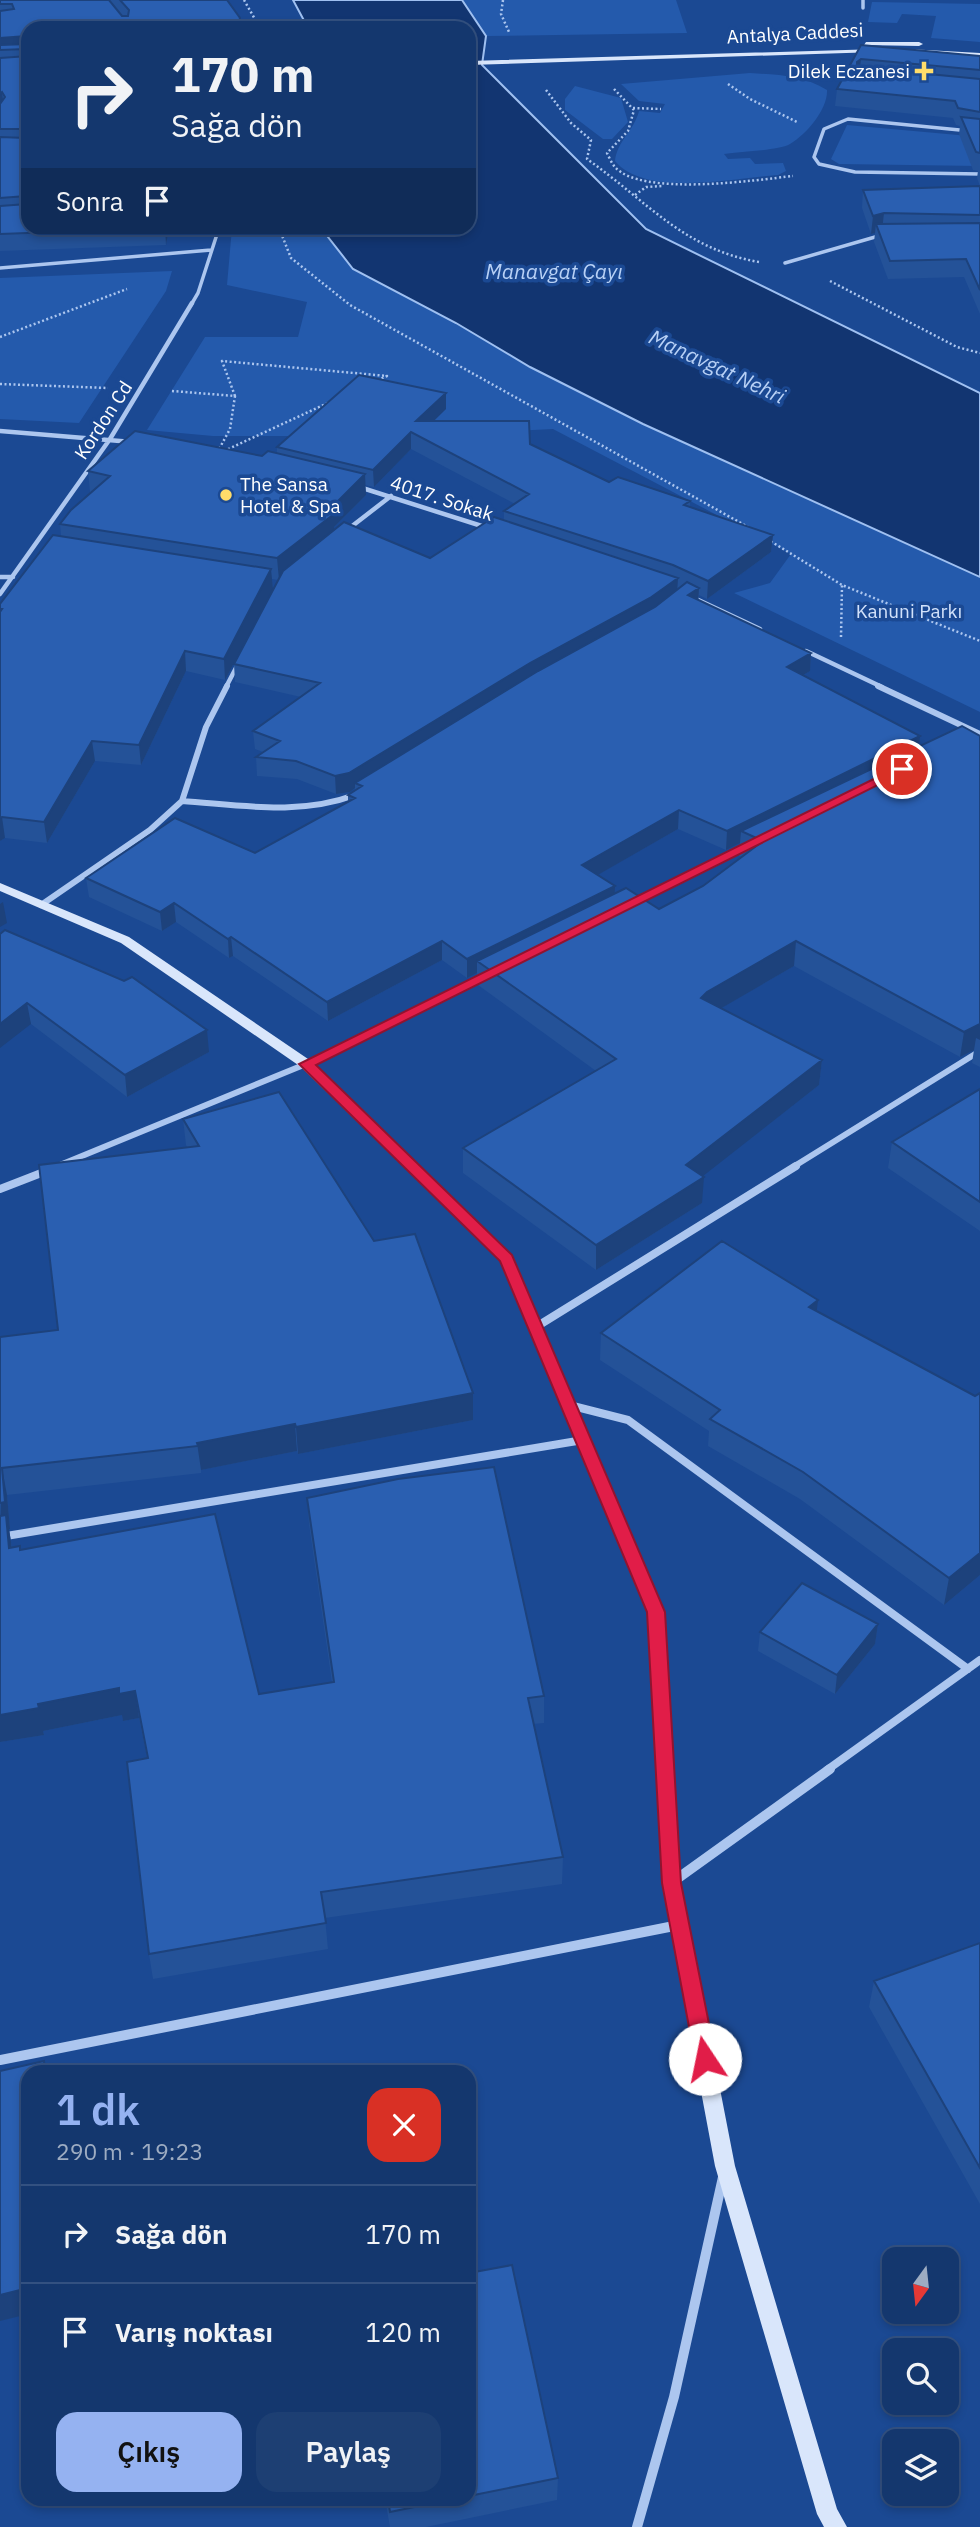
<!DOCTYPE html>
<html lang="tr">
<meta charset="utf-8">
<style>
body{margin:0;font-family:"IBM Plex Sans",sans-serif;background:#1d3f73;color:#f1f3f6;height:100vh;display:flex;flex-direction:column;font-size:26px;white-space:nowrap}
*{box-sizing:border-box;margin:0}
p{font-size:23px;color:#9dacc2}
.icon{flex:none;width:38px;height:38px;fill:none;stroke:currentColor;stroke-width:2;stroke-linecap:round;stroke-linejoin:round}
.map{position:relative;flex:1;overflow:hidden}
.details{position:absolute;left:21px;top:2065px;width:455px;height:441px;display:flex;flex-direction:column;background:#14376e;border-radius:21px;box-shadow:0 4px 10px #0003,0 0 0 2px #335181}
.details>*{flex:none}
.hud{position:absolute;left:21px;top:21px;width:455px;height:214px;border-radius:21px;box-shadow:0 4px 10px #0003,0 0 0 2px #335181;background:#14376e;color:#f1f3f6;overflow:hidden}
.needle{width:46px;rotate:195deg}
.controls{position:absolute;left:882px;top:2247px;display:grid;gap:14px}
.controls a{display:grid;place-items:center;width:77px;height:77px;border-radius:14px;background:#14376e;box-shadow:0 4px 10px #0003,0 0 0 2px #335181;font-size:35px}
.pin{position:absolute;display:grid;place-items:center;width:60px;height:60px;color:#fff;margin:-30px;border:4px solid #fff;border-radius:50%;box-shadow:0 2px 7px #0007}
.me{position:absolute;width:77px;margin:-38px;rotate:349deg;stroke-linejoin:round;filter:drop-shadow(0 0 5px #0008)}
.turn{display:flex;align-items:center;gap:24px;height:147px;padding:0 35px;font-size:32px}
.turn .icon{width:91px;height:91px;stroke-width:2.5}
.turn b{display:block;font-size:49px;line-height:60px}
.then{display:flex;align-items:center;height:66px;padding:0 35px;background:#0003;gap:14px;font-size:26px}
.round{display:grid;place-items:center;flex:none;width:74px;height:74px;border-radius:21px;background:#1d3f73}
.head{display:flex;align-items:center;justify-content:space-between;height:119px;padding:0 35px}
h1{font-size:42px;font-weight:600;line-height:52px;color:#95b2f1}
.cta{display:flex;gap:14px;margin-top:auto;padding:14px 35px}
.cta a{flex:1;height:80px;border-radius:21px;background:#95b2f1;color:#111;font-size:28px;font-weight:600;line-height:80px;text-align:center}
.cta a+a{background:#1d3f73;color:#f1f3f6}
ul{padding:0;list-style:none}
li{display:flex;align-items:center;gap:21px;height:98px;padding:0 35px;border-top:2px solid #335181}
li div{flex:1}
li b{display:block;font-size:26px}
li em{font-style:normal}
.map>svg:first-child{display:block}
.green{fill:#245aac}
.water{fill:#123571;stroke:#9fc0f1;stroke-width:2}
.lines{fill:none;stroke-linecap:round;stroke-linejoin:round}
.path{stroke:#acc6ef;stroke-width:2.5;stroke-dasharray:2 2.5;stroke-linecap:butt}
.street-far4{stroke:#acc6ef;stroke-width:3.5}
.street-far3{stroke:#acc6ef;stroke-width:4.5}
.street-far2{stroke:#acc6ef;stroke-width:6}
.street-far1{stroke:#acc6ef;stroke-width:8}
.street{stroke:#acc6ef;stroke-width:10}
.secondary{fill:#d9e6fb;fill-rule:evenodd}
.wall{fill:#245298;fill-rule:evenodd}
.shaded-wall{fill:#1d427c}
.building{fill:#2a5fb1;stroke:#1d427c;stroke-width:2}
.route{fill:#e11d48;stroke:#92132f;stroke-width:2}
.poi-dot{fill:#ffdc6a;stroke:#1b4993;stroke-width:2.5}
.labels{text-anchor:middle;stroke-width:7;stroke-linejoin:round;paint-order:stroke}
.far-street-label{font-size:19px;fill:#fff;stroke:#1b4993}
.far-poi-label{font-size:19px;fill:#fff;stroke:#1b4993;text-anchor:end}
.far-park-label{font-size:19px;fill:#d2e2fb;stroke:#1b4993}
.far-water-label{font-size:21px;font-style:italic;fill:#b8d1f6;stroke:#1b4993}
</style>
<div class="map">
<svg width="980" height="2527" viewBox="0 0 980 2527">
<rect width="100%" height="100%" fill="#1b4993"/>
<path class="green" d="M 462,0 L 676,0 L 687,33 L 486,36 Z
M 872,2 L 980,4 L 980,42 L 931,38 L 936,16 L 902,14 L 897,23 L 868,22 Z
M 750,73 C 778,75 803,75 827,90 C 828,109 807,134 790,144 C 777,151 741,151 724,154 L 728,159 L 750,158 L 755,164 L 783,163 L 786,171 L 778,175 C 734,178 646,198 615,161 C 617,141 634,131 639,111 L 660,113 L 665,104 L 639,101 L 621,84 Z
M 575,86 L 621,98 L 628,122 L 612,139 L 603,139 L 565,110 L 565,99 Z
M 847,125 L 980,137 L 980,166 L 839,164 L 831,159 Z
M 232,228 L 321,228 L 353,269 L 456,323 L 530,367 L 643,424 L 980,577 L 980,712 L 734,593 L 770,583 L 791,554 L 553,429 L 406,436 L 213,436 L 147,430 L 205,337 L 298,337 L 307,302 L 227,285 Z
M 172,271 L 166,291 L 79,423 L 0,419 L 0,278 Z"/>
<path class="water" d="M 293,0 L 462,0 L 486,36 L 482,65 L 646,229 L 980,393 L 980,577 L 643,424 L 530,367 L 456,323 L 353,269 L 321,228 L 469,228 L 469,28 L 308,28 Z"/>
<g class="lines">
<path class="path" d="M 244,0 L 260,28
M 503,0 L 501,14 L 509,32
M 728,84 L 750,99 L 797,122
M 614,89 L 634,110 L 628,131 L 607,153 C 609,157 612,164 615,167 C 641,197 756,180 793,176
M 546,90 L 571,123 L 591,140 L 587,159 C 647,201 683,249 759,262
M 633,108 L 661,109
M 635,195 L 646,187 L 663,186
M 279,228 L 291,258 L 350,305 L 748,527
M 830,281 L 957,347 L 980,353
M 0,337 L 127,289
M 0,384 L 108,388
M 172,391 L 235,396 L 230,429 L 218,451
M 235,396 L 222,361 L 387,376 L 376,381
M 224,451 L 330,402
M 767,539 L 842,585 L 980,641
M 841,637 L 842,585"/>
<path class="street-far4" d="M 863,0 L 863,8
M 980,132 L 848,119 L 824,129 L 814,157 L 819,164 L 855,172 L 980,174
M 785,263 L 882,235
M 0,268 L 211,250
M 191,305 L 198,293 L 219,228"/>
<path class="street-far3" d="M 0,431 L 132,442
M 356,486 L 488,528
M 347,530 L 391,496
M 0,577 L 13,577
M 0,594 L 110,439 L 192,303
M 692,597 L 760,629
M 806,651 L 882,687
M 226,687 L 237,666"/>
<path class="street-far2" d="M 878,686 L 980,734
M 182,801 C 240,805 299,816 355,795
M 635,901 L 747,846
M 41,905 L 150,830 L 182,801 L 206,727 L 227,686
M 60,1165 L 306,1064 L 483,976
M 793,1167 L 980,1051"/>
<path class="street-far1" d="M 0,1189 L 49,1170
M 536,1327 L 796,1166
M 569,1405 L 628,1420 L 968,1669
M 0,1537 L 583,1440
M 827,1770 L 980,1660"/>
<path class="street" d="M 674,1881 L 830,1769
M 0,2060 L 679,1925
M 637,2527 L 674,2397 L 723,2177"/>
<path class="secondary" d="M 866,42 L 919,42 L 923,44 L 919,46 L 864,45 Z
M 879,49 L 877,52 L 469,65 L 469,61 Z
M 908,49 L 980,53 L 980,57 L 905,53 Z
M 0,883 L 129,937 L 311,1061 L 514,1259 L 664,1612 L 680,1883 L 735,2166 L 837,2509 L 847,2527 L 824,2527 L 817,2514 L 715,2166 L 662,1883 L 648,1612 L 501,1261 L 301,1067 L 121,943 L 0,891 Z"/>
</g>
<path class="wall" d="M 0,0 L 227,0 L 240,18 L 241,28 L 28,28 L 28,228 L 169,228 L 166,245 L 0,251 Z
M 861,45 L 980,56 L 980,186 L 977,178 L 978,171 L 973,170 L 959,134 L 960,126 L 956,125 L 953,118 L 835,106 L 837,89 Z
M 980,186 L 980,314 L 964,277 L 888,279 L 874,242 L 875,233 L 871,234 L 862,208 L 863,190 Z
M 446,409 L 434,421 L 530,444 L 609,482 L 690,501 L 690,507 L 773,535 L 771,552 L 707,599 L 699,595 L 698,600 L 811,653 L 810,671 L 803,675 L 919,747 L 980,736 L 980,1067 L 972,1063 L 974,1050 L 960,1057 L 794,966 L 721,1008 L 822,1060 L 819,1085 L 702,1176 L 702,1203 L 596,1270 L 463,1173 L 463,1148 L 596,1071 L 478,985 L 477,973 L 467,978 L 442,960 L 328,1021 L 233,956 L 229,958 L 176,922 L 162,931 L 89,897 L 86,878 L 255,853 L 348,801 L 348,795 L 355,790 L 355,788 L 350,792 L 336,794 L 297,779 L 257,776 L 256,757 L 263,752 L 255,749 L 253,731 L 301,697 L 235,682 L 234,664 L 278,580 L 272,579 L 273,589 L 225,680 L 186,671 L 141,765 L 95,761 L 47,843 L 5,838 L 0,841 L 0,604 L 61,536 L 60,524 L 91,492 L 90,492 L 88,471 L 262,456 L 277,453 L 277,447 ZM 411,449 L 515,504 L 504,511 L 504,521 L 430,558 L 334,530 L 334,527 L 366,495 L 365,485 L 374,487 ZM 678,829 L 726,850 L 740,843 L 739,856 L 742,857 L 703,886 L 659,909 L 614,894 L 597,875 Z
M 0,934 L 209,1052 L 127,1097 L 31,1024 Z
M 980,1089 L 980,1231 L 888,1168 L 892,1142 Z
M 183,1119 L 374,1241 L 473,1393 L 473,1420 L 298,1454 L 297,1451 L 201,1470 L 201,1473 L 7,1495 L 10,1529 L 9,1529 L 12,1548 L 20,1550 L 259,1694 L 332,1682 L 309,1524 L 307,1498 L 544,1696 L 544,1723 L 533,1724 L 563,1857 L 562,1884 L 325,1918 L 328,1949 L 153,1979 L 149,1954 L 147,1758 L 139,1718 L 123,1721 L 122,1715 L 43,1731 L 44,1735 L 0,1742 L 0,1337 L 58,1330 L 187,1147 L 186,1145 Z
M 817,1311 L 980,1575 L 944,1605 L 800,1499 L 708,1446 L 709,1431 L 600,1360 L 601,1333 Z
M 878,1624 L 875,1644 L 835,1694 L 758,1651 L 760,1632 Z
M 980,1943 L 980,2204 L 869,2007 L 874,1981 Z
M 469,2273 L 558,2478 L 557,2500 L 426,2527 L 390,2527 L 385,2499 L 469,2499 Z"/>
<path class="shaded-wall" d="M 240,18 L 241,28 L 237,28 Z
M 26,36 L 28,51 L 26,49 L 0,50 L 0,38 Z
M 861,59 L 859,76 L 857,62 Z
M 2,92 L 4,108 L 0,112 L 0,94 Z
M 884,213 L 882,231 L 876,224 L 875,233 L 871,234 L 873,216 Z
M 165,228 L 169,228 L 166,245 Z
M 446,393 L 446,409 L 418,436 L 416,421 Z
M 411,432 L 411,449 L 374,487 L 373,470 Z
M 365,474 L 366,495 L 334,527 L 335,535 L 279,580 L 277,558 Z
M 773,535 L 771,552 L 707,599 L 708,581 Z
M 271,569 L 273,589 L 225,680 L 224,659 Z
M 678,578 L 677,595 L 355,783 L 355,788 L 350,792 L 336,794 L 335,776 Z
M 699,588 L 698,605 L 688,595 Z
M 185,651 L 186,671 L 141,765 L 139,745 Z
M 811,653 L 810,671 L 786,685 L 787,667 Z
M 920,736 L 918,755 L 741,831 L 740,843 L 726,850 L 727,831 Z
M 92,741 L 95,761 L 47,843 L 44,822 Z
M 679,810 L 678,829 L 582,884 L 582,865 Z
M 2,817 L 5,838 L 0,841 L 0,818 Z
M 615,886 L 614,905 L 477,961 L 477,973 L 467,978 L 467,959 Z
M 3,902 L 7,923 L 0,927 L 0,904 Z
M 174,903 L 176,922 L 162,931 L 160,912 Z
M 231,937 L 233,956 L 229,958 L 228,939 Z
M 442,941 L 442,960 L 328,1021 L 327,1002 Z
M 796,941 L 794,966 L 706,1017 L 701,998 L 707,992 Z
M 27,1003 L 31,1024 L 0,1048 L 0,1024 Z
M 980,1024 L 980,1040 L 976,1038 L 974,1050 L 960,1057 L 964,1032 Z
M 207,1030 L 209,1052 L 127,1097 L 125,1075 Z
M 822,1060 L 819,1085 L 689,1187 L 704,1177 L 702,1203 L 596,1270 L 596,1245 L 686,1165 Z
M 818,1300 L 815,1326 L 809,1307 Z
M 473,1393 L 473,1420 L 298,1454 L 296,1427 Z
M 295,1424 L 297,1451 L 201,1470 L 197,1443 Z
M 2,1468 L 7,1495 L 10,1529 L 9,1529 L 11,1542 L 14,1575 L 9,1548 L 0,1531 Z
M 980,1553 L 980,1575 L 944,1605 L 949,1578 Z
M 878,1624 L 875,1644 L 835,1694 L 837,1675 Z
M 119,1688 L 135,1691 L 139,1718 L 123,1721 L 122,1715 L 43,1731 L 44,1735 L 0,1742 L 0,1715 L 38,1704 Z
M 28,2288 L 28,2314 L 0,2321 L 0,2295 Z"/>
<path class="building" d="M 0,0 L 109,0 L 122,16 L 128,16 L 129,10 L 120,0 L 227,0 L 240,18 L 237,28 L 28,28 L 28,44 L 26,36 L 0,38 L 0,11 L 14,9 L 12,4 L 0,4 Z
M 28,44 L 28,53 L 26,49 L 0,50 L 0,45 Z
M 861,45 L 980,56 L 980,70 L 861,59 L 857,62 L 857,67 L 980,79 L 980,112 L 958,108 L 955,101 L 837,89 Z
M 28,56 L 28,131 L 26,129 L 0,129 L 0,104 L 5,97 L 2,92 L 0,94 L 0,58 Z
M 961,117 L 980,119 L 980,153 L 976,152 Z
M 28,136 L 28,198 L 26,196 L 0,198 L 0,137 L 26,138 Z
M 980,186 L 980,215 L 884,213 L 873,216 L 863,190 Z
M 28,203 L 28,228 L 165,228 L 0,234 L 0,206 L 27,204 Z
M 980,223 L 980,290 L 966,259 L 890,261 L 876,224 Z
M 359,375 L 446,393 L 416,421 L 529,421 L 530,444 L 609,482 L 618,477 L 690,501 L 684,505 L 773,535 L 708,581 L 673,565 L 504,511 L 529,494 L 411,432 L 373,470 L 277,447 Z
M 135,431 L 262,456 L 268,451 L 365,474 L 328,511 L 334,514 L 277,558 L 60,524 L 71,510 L 110,476 L 88,471 Z
M 494,517 L 678,578 L 650,598 L 530,663 L 349,773 L 335,776 L 296,761 L 256,757 L 280,741 L 253,731 L 320,683 L 234,664 L 283,571 L 344,522 L 430,558 Z
M 53,535 L 271,569 L 224,659 L 185,651 L 139,745 L 92,741 L 44,822 L 2,817 L 0,818 L 0,612 L 2,609 L 0,609 L 0,604 Z
M 687,582 L 699,588 L 688,595 L 811,653 L 787,667 L 920,736 L 727,831 L 679,810 L 582,865 L 615,886 L 467,959 L 442,941 L 327,1002 L 231,937 L 228,939 L 174,903 L 160,912 L 86,878 L 175,818 L 255,853 L 355,798 L 348,795 L 362,786 L 355,783 L 538,671 L 655,607 Z
M 962,726 L 980,736 L 980,1024 L 964,1032 L 796,941 L 707,992 L 701,998 L 822,1060 L 686,1165 L 704,1177 L 596,1245 L 463,1148 L 616,1059 L 477,961 L 626,888 L 659,909 L 703,886 L 763,841 L 741,831 Z
M 5,930 L 124,981 L 132,977 L 207,1030 L 125,1075 L 27,1003 L 0,1024 L 0,934 Z
M 980,1089 L 980,1202 L 892,1142 Z
M 279,1092 L 374,1241 L 415,1234 L 473,1393 L 296,1427 L 295,1424 L 197,1443 L 198,1446 L 2,1468 L 5,1502 L 0,1503 L 0,1337 L 58,1330 L 39,1165 L 199,1146 L 183,1119 Z
M 722,1241 L 818,1300 L 809,1307 L 975,1396 L 980,1393 L 980,1553 L 949,1578 L 803,1472 L 710,1419 L 720,1410 L 601,1333 Z
M 494,1467 L 544,1696 L 528,1698 L 563,1857 L 321,1892 L 326,1923 L 149,1954 L 127,1762 L 148,1758 L 135,1691 L 119,1694 L 119,1688 L 38,1704 L 39,1708 L 0,1715 L 0,1516 L 6,1515 L 9,1548 L 20,1546 L 20,1550 L 215,1514 L 259,1694 L 334,1682 L 307,1498 L 398,1479 Z
M 802,1583 L 878,1624 L 837,1675 L 760,1632 Z
M 980,1943 L 980,2168 L 874,1981 Z
M 44,2061 L 45,2072 L 28,2072 L 28,2288 L 0,2295 L 0,2071 Z
M 512,2265 L 558,2478 L 469,2496 L 469,2273 Z
M 388,2499 L 453,2499 L 390,2512 Z"/>
<path class="route" d="M 902,765 L 908,769 L 906,771 L 316,1065 L 512,1255 L 665,1612 L 681,1883 L 716,2059 L 713,2066 L 705,2068 L 698,2066 L 695,2059 L 662,1883 L 647,1612 L 500,1261 L 299,1064 Z"/>
<g class="poi-dot">
<path d="M920.5 60.5h7v7h7v7h-7v7h-7v-7h-7v-7h7z"/>
<circle cx="226" cy="495" r="7"/>
</g>
<g class="labels">
<g class="far-street-label">
<text transform="translate(795 33) rotate(-3)" y="7">Antalya Caddesi</text>
<text transform="translate(103 420) rotate(-57)" y="7">Kordon Cd</text>
<text transform="translate(442 498) rotate(18)" y="7">4017. Sokak</text>
</g>
<g class="far-poi-label">
<text x="910" y="78">Dilek Eczanesi</text>
<text x="240" y="491" text-anchor="start">The Sansa<tspan x="240" dy="22">Hotel &amp; Spa</tspan></text>
</g>
<g class="far-park-label">
<text x="909" y="618">Kanuni Parkı</text>
</g>
<g class="far-water-label">
<text x="554" y="279">Manavgat Çayı</text>
<text transform="translate(717 367) rotate(25)" y="7">Manavgat Nehri</text>
</g>
</g>
</svg>
<div class="controls">
<a><svg class="needle" viewBox="-14 -14 28 28"><path d="M0-13l5 13h-10z" fill="#e53935"/><path d="M0 13l5-13h-10z" fill="#9dacc2"/></svg></a>
<a><svg class="icon" aria-label="search" viewBox="0 0 24 24"><circle cx="10" cy="10" r="6"/><path d="M15 15l6 6"/></svg></a>
<a><svg class="icon" aria-label="layers" viewBox="0 0 24 24"><path d="M12 4l9 5-9 5-9-5zM3 14l9 5 9-5"/></svg></a>
</div>
<div class="pin" style="left:902px;top:769px;background:#d93025"><svg class="icon" aria-label="arrive" viewBox="0 0 24 24"><path d="M6 21V4h12l-3 4 3 4H6"/></svg></div>
<svg class="me" style="left:705px;top:2059px" viewBox="-20 -20 40 40"><circle r="19" fill="#fff"/><path d="M0-13L10 11 0 6-10 11z" fill="#e11d48"/></svg>
<div class="hud">
<div class="turn"><svg class="icon" aria-label="right" viewBox="0 0 24 24"><path d="M7 20v-9h11M14 6l5 5-5 5"/></svg><div><b>170 m</b>Sağa dön</div></div>
<div class="then">Sonra<svg class="icon" aria-label="arrive" viewBox="0 0 24 24"><path d="M6 21V4h12l-3 4 3 4H6"/></svg></div>
</div>
<section class="details">
<div class="head"><div><h1>1 dk</h1><p>290 m · 19:23</p></div><a class="round" style="background:#d93025;color:#fff"><svg class="icon" aria-label="close" viewBox="0 0 24 24"><path d="M6 6l12 12M18 6L6 18"/></svg></a></div>
<ul>
<li><svg class="icon" aria-label="right" viewBox="0 0 24 24"><path d="M7 20v-9h11M14 6l5 5-5 5"/></svg><div><b>Sağa dön</b></div><em>170 m</em></li>
<li><svg class="icon" aria-label="arrive" viewBox="0 0 24 24"><path d="M6 21V4h12l-3 4 3 4H6"/></svg><div><b>Varış noktası</b></div><em>120 m</em></li>
</ul>
<div class="cta"><a>Çıkış</a><a>Paylaş</a></div>
</section>
</div>
